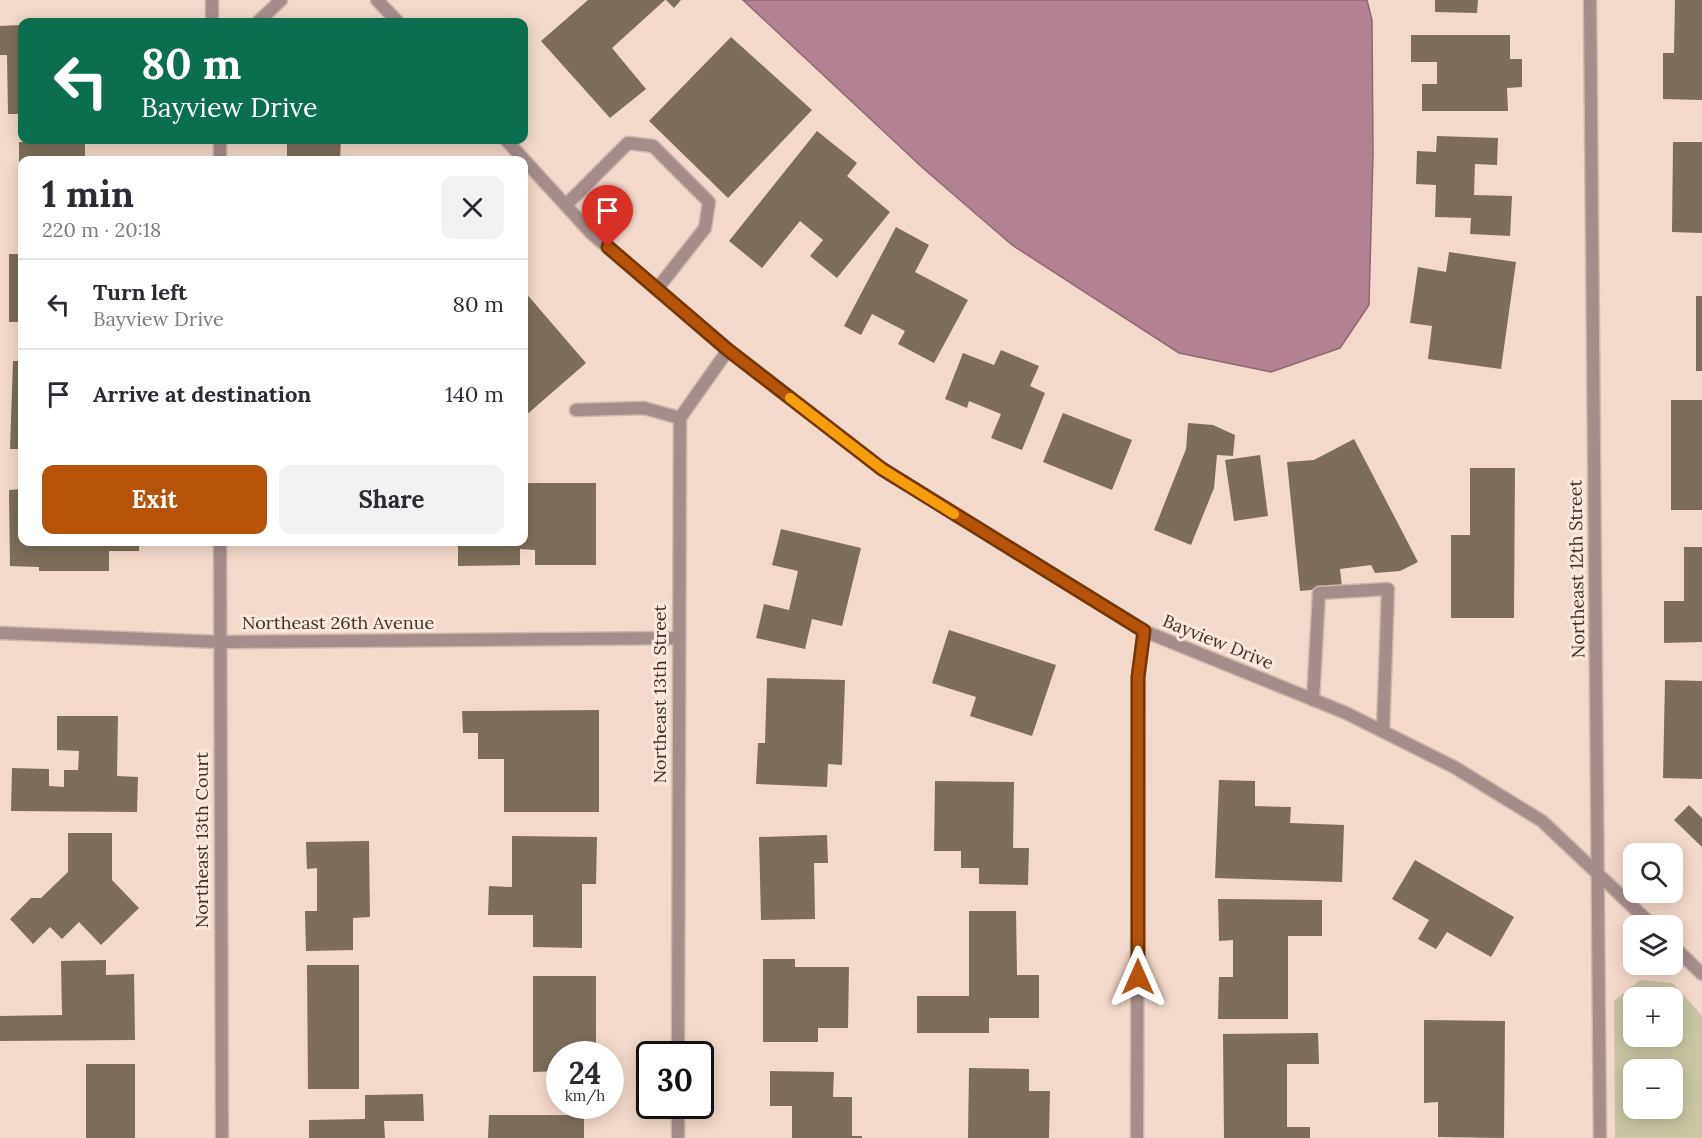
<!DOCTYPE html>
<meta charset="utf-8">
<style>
body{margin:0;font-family:Lora,serif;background:#f2f2f3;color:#2b2b33;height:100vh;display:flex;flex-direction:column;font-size:22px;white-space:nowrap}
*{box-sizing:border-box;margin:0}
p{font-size:20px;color:#7c7c81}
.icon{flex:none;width:33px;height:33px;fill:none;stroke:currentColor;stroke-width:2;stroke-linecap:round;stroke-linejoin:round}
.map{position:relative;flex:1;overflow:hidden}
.sheet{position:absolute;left:18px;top:156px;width:510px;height:390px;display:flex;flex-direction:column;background:#fff;border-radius:12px;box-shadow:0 3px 15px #0003}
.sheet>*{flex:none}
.guide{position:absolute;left:18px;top:18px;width:510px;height:126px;border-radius:12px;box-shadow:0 3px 15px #0003;background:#0b6e4f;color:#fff;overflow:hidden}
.tools{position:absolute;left:1623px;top:843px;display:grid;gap:12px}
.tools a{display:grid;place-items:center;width:60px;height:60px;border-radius:12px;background:#fff;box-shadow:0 3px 15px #0003;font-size:30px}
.speed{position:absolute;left:546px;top:1041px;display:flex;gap:12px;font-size:30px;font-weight:700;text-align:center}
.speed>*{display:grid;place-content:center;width:78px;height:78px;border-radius:50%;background:#fff;box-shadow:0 3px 15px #0003;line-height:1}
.speed small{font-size:15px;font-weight:400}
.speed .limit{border:3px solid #111;border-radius:9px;background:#fff;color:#111}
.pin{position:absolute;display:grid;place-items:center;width:51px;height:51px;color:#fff;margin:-62px -26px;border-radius:50% 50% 50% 0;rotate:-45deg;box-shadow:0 0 6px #0007}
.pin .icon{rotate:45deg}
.me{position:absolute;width:66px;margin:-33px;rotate:0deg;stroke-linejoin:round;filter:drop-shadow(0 0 4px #0008)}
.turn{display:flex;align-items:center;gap:21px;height:126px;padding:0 24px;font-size:27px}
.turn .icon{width:78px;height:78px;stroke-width:2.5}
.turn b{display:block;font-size:42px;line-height:51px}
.round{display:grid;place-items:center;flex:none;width:63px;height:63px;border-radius:12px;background:#f2f2f3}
.overview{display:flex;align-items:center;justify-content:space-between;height:102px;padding:0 24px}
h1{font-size:36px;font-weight:800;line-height:45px}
.action{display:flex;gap:12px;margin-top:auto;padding:12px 24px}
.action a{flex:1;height:69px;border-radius:12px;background:#b45309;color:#fff;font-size:24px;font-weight:800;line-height:69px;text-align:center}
.action a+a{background:#f2f2f3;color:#2b2b33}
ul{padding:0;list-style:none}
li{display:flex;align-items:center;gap:18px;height:90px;padding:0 24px;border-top:2px solid #e1e1e2}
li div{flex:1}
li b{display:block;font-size:22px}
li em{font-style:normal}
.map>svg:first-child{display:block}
.green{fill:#c9c6a5;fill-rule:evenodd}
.water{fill:#b28192;stroke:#8e6973;stroke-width:1.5}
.building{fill:#7c6e5a}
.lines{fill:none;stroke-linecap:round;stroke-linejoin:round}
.service-casing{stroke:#ceb7ab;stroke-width:15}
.minor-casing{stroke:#ceb7ab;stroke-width:15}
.tertiary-casing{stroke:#ceb7ab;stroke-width:15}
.service{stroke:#a58d8c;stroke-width:12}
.minor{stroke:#a58d8c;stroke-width:12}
.tertiary{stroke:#a58d8c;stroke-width:12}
.route-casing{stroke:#753606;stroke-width:15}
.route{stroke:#b45309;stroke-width:10}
.slow{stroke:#f59e0b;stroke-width:10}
.labels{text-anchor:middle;stroke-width:6;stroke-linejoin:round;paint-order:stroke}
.street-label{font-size:18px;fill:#3b312b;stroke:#fde7dc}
</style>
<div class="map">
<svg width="1702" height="1138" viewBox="0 0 1702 1138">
<rect width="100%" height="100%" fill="#f3d9cb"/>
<path class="green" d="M 1640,980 L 1673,983 L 1702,1016 L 1702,1138 L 1615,1138 L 1614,1001 ZM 1634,998 L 1672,998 L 1672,1036 L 1634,1036 ZM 1634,1070 L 1672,1070 L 1672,1108 L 1634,1108 Z"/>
<path class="water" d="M 743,0 L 1367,0 L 1372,20 L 1373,154 L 1369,305 L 1340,348 L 1271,372 L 1179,353 L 1012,245 L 924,169 Z"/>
<path class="building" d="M 588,0 L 665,0 L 612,48 L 646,89 L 610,118 L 541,41 Z
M 666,0 L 681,0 L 674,8 Z
M 1435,0 L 1478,0 L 1477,13 L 1435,12 Z
M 1675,0 L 1702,0 L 1702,100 L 1663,99 L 1663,53 L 1674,53 Z
M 22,25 L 22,114 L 8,114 L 7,55 L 0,55 L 0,26 Z
M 1411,35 L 1510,35 L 1510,59 L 1522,59 L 1522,87 L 1507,88 L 1508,111 L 1422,111 L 1422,84 L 1437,84 L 1437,62 L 1411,62 Z
M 731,37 L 812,110 L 728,198 L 649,121 Z
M 817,131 L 857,163 L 847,176 L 890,212 L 837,278 L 810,256 L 823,240 L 800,221 L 762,268 L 729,241 Z
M 1437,136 L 1498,138 L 1497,165 L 1475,164 L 1474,195 L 1512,196 L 1510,236 L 1470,234 L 1471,218 L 1435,217 L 1436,185 L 1416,184 L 1417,151 L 1436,152 Z
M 287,140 L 341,140 L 340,160 L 287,160 Z
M 19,142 L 85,142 L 85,160 L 22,160 L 22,173 L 19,173 Z
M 1673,142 L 1702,142 L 1702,233 L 1672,232 Z
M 896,227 L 929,245 L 915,272 L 968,300 L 934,363 L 898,344 L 905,331 L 872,314 L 861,335 L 844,326 Z
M 1449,252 L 1516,262 L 1501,369 L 1428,359 L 1432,326 L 1410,323 L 1418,267 L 1446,272 Z
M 9,254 L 22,254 L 22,322 L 9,322 Z
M 524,291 L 586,363 L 524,417 Z
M 1696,296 L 1702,296 L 1702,371 L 1696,371 Z
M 1001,350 L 1039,366 L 1030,386 L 1045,393 L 1022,450 L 991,438 L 1001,414 L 969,401 L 967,408 L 945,399 L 963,353 L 994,365 Z
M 13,361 L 22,361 L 22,449 L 10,449 Z
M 1671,400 L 1702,400 L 1702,510 L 1671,510 Z
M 1063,413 L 1132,440 L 1112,490 L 1043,462 Z
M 1188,423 L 1213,425 L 1235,435 L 1233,456 L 1217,455 L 1214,488 L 1191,545 L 1154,530 L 1186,449 Z
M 1354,439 L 1418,562 L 1400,571 L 1375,573 L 1371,565 L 1340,569 L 1342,587 L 1300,591 L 1287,462 L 1314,460 Z
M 1260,455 L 1268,516 L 1234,521 L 1225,460 Z
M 1470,468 L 1515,468 L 1514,618 L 1451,618 L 1451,535 L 1470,535 Z
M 524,483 L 596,483 L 596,565 L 535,565 L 535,550 L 520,549 L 520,565 L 458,566 L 458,542 L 524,542 Z
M 22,489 L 22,542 L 139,542 L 139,551 L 109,551 L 109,571 L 39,571 L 39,567 L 10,566 L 9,490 Z
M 781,529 L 861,548 L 842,626 L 812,619 L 805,649 L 756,638 L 764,604 L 789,610 L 798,571 L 772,565 Z
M 1684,547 L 1702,547 L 1702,642 L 1664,643 L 1664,601 L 1684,601 Z
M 949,630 L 1056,665 L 1032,736 L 970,716 L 976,697 L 932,683 Z
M 767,678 L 845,680 L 842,765 L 828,764 L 827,787 L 756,784 L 758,743 L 765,743 Z
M 1665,680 L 1702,681 L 1702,779 L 1663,778 Z
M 599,710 L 599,812 L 504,812 L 504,759 L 478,759 L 478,733 L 463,733 L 462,711 Z
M 57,716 L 118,716 L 117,776 L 138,777 L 137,812 L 11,811 L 12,768 L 49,769 L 49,786 L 64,787 L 64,770 L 78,770 L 79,751 L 57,750 Z
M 1219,780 L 1255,781 L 1255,806 L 1291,807 L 1290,823 L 1344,825 L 1342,882 L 1215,878 Z
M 935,781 L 1014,782 L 1013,848 L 1029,848 L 1028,885 L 979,884 L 979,868 L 961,868 L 961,851 L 934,851 Z
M 1689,805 L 1702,818 L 1702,847 L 1674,820 Z
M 68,833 L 112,833 L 112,880 L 139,908 L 101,945 L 79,922 L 62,939 L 50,927 L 33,944 L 10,919 L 31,898 L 41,898 L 68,872 Z
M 827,835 L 828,863 L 814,863 L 815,919 L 761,920 L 759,837 Z
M 512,836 L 597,837 L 596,884 L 582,884 L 582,948 L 533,947 L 533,915 L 488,915 L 489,886 L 512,887 Z
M 369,841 L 370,917 L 353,918 L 353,950 L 306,951 L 305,911 L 317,911 L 317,868 L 307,869 L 306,842 Z
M 1415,860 L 1514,917 L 1491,957 L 1447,932 L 1436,949 L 1418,939 L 1429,920 L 1392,899 Z
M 1218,899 L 1322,900 L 1322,936 L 1288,936 L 1288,1019 L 1218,1019 L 1219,977 L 1233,977 L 1233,940 L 1219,941 Z
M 969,911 L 1016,911 L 1017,975 L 1039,975 L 1039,1018 L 989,1018 L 989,1033 L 917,1033 L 917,996 L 969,996 Z
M 763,959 L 795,959 L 795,967 L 849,967 L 848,1028 L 818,1028 L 818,1042 L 763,1042 Z
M 106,960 L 106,975 L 134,974 L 135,1040 L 0,1041 L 0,1016 L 62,1015 L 61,961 Z
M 307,965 L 359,965 L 359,1089 L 308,1089 Z
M 533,976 L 596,976 L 596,1054 L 560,1054 L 560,1071 L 533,1072 Z
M 1424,1020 L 1505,1021 L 1504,1138 L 1438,1137 L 1438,1102 L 1424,1103 Z
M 1318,1033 L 1319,1064 L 1287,1064 L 1287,1127 L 1310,1127 L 1310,1138 L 1224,1138 L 1223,1034 Z
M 86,1064 L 135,1064 L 135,1138 L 86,1138 Z
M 969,1068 L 1029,1069 L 1029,1091 L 1050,1091 L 1049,1138 L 968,1138 Z
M 770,1071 L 834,1072 L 833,1097 L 852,1097 L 852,1136 L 862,1136 L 862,1138 L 792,1138 L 792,1106 L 770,1106 Z
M 423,1094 L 424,1121 L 384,1121 L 385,1138 L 309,1138 L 309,1120 L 365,1119 L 365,1095 Z
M 489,1115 L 584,1115 L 584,1138 L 488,1138 Z"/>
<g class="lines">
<g class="service-casing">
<path id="service" d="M 566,205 L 628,143 L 653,146 L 709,202 L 705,228 L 657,289
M 576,410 L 644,408 L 680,418
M 1313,700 L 1319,593 L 1388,589 L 1383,731"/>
</g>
<g class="minor-casing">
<path id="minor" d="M 1590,0 L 1600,1138
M 212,22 L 212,0
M 258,22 L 281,0
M 220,140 L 220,160
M 220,542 L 222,1138
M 0,633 L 219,642 L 677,638
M 678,1054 L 680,418 L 728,350
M 678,1106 L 678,1138
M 1137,1138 L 1138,677 L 1144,631"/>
</g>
<g class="tertiary-casing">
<path id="tertiary" d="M 377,0 L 398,22
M 506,140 L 591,233 L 728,350 L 882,469 L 1144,631 L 1346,713 L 1454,767 L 1542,821 L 1653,926
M 1672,945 L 1702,974"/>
</g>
<use href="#service" class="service"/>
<use href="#minor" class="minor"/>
<use href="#tertiary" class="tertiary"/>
</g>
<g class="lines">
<g class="route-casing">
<path id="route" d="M 608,247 L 728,350 L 882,469 L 1144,631 L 1138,677 L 1138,977"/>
</g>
<use href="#route" class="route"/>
<path class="slow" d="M 790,398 L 882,469 L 954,514"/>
</g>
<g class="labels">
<g class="street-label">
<text transform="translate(1577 569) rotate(-91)" y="6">Northeast 12th Street</text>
<text x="338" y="629">Northeast 26th Avenue</text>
<text transform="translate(1218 642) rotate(22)" y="6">Bayview Drive</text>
<text transform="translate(660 694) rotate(-90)" y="6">Northeast 13th Street</text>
<text transform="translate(202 840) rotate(-90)" y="6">Northeast 13th Court</text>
</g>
</g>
</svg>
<div class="tools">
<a><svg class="icon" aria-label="search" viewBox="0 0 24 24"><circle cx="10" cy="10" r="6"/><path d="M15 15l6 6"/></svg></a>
<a><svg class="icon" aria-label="layers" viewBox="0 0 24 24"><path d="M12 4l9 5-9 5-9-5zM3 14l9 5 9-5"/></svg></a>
<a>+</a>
<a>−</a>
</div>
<div class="speed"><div>24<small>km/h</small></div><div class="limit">30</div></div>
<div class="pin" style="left:608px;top:247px;background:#d93025"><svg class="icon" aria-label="arrive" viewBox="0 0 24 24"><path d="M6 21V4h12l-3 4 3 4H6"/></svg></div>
<svg class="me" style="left:1138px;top:977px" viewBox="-20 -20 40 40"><path d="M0-17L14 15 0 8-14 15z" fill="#b45309" stroke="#fff" stroke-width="4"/></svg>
<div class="guide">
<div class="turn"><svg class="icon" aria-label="left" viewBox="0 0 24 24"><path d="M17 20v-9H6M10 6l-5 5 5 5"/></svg><div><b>80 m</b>Bayview Drive</div></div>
</div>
<section class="sheet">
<div class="overview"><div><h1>1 min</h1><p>220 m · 20:18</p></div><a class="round"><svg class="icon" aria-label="close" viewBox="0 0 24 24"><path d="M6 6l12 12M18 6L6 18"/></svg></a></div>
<ul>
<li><svg class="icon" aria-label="left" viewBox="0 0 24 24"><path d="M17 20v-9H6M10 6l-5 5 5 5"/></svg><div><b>Turn left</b><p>Bayview Drive</p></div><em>80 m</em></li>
<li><svg class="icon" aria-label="arrive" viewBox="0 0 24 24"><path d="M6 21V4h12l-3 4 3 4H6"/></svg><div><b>Arrive at destination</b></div><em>140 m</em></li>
</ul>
<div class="action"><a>Exit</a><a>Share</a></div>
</section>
</div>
